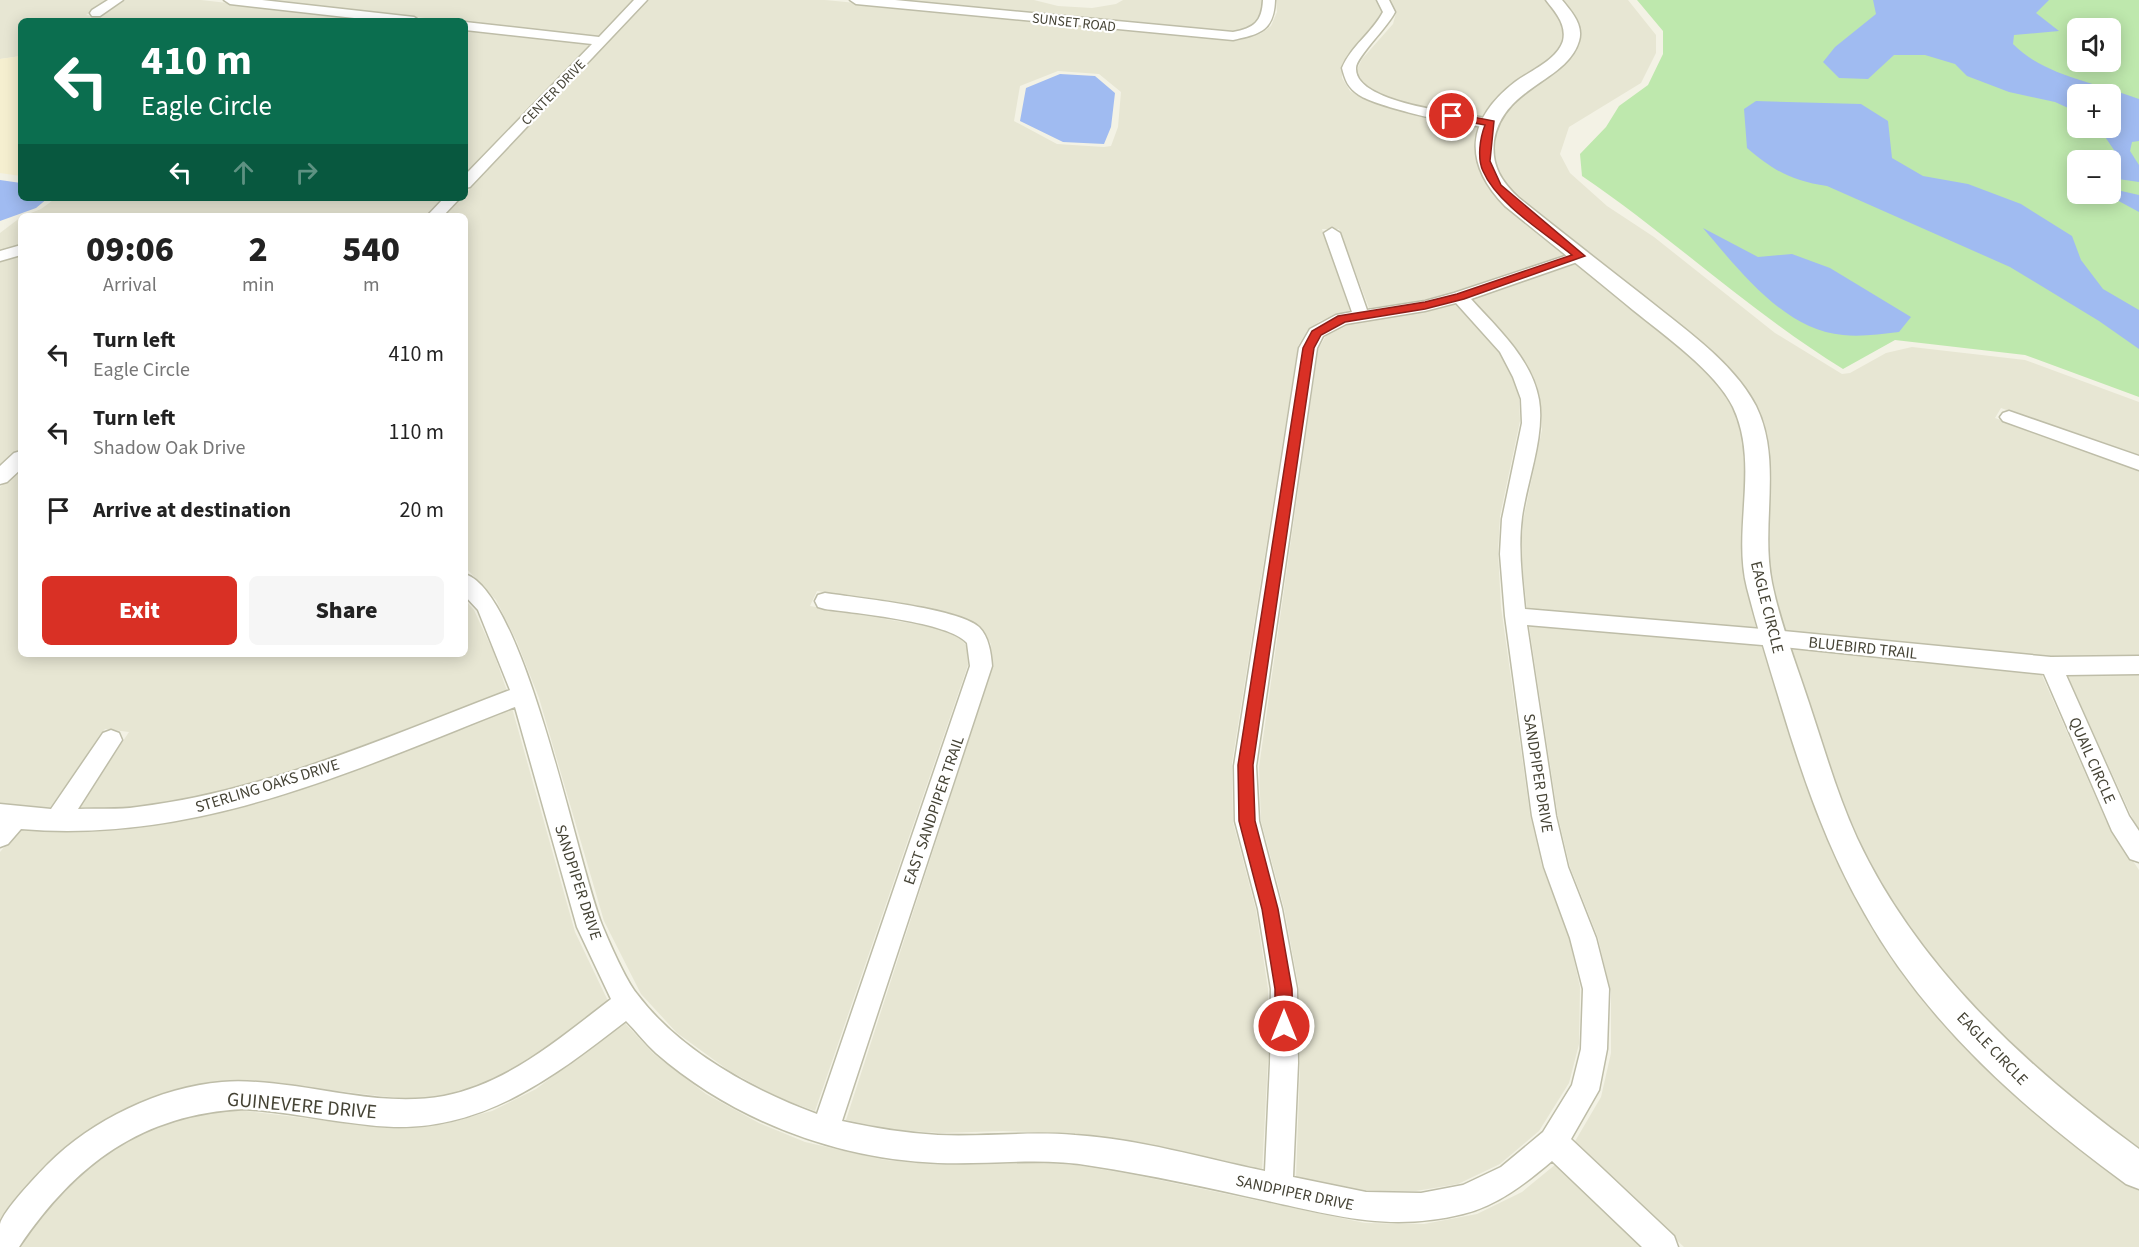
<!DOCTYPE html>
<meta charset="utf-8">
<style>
body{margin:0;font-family:"Source Sans 3",sans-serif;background:#f6f6f6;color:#222;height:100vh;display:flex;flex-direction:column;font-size:22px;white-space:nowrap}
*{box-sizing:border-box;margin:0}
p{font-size:20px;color:#767676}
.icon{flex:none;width:33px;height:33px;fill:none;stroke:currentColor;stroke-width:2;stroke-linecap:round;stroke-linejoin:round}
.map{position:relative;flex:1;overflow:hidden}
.panel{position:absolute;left:18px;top:213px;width:450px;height:444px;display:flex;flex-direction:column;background:#fff;border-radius:9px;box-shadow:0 3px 15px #0003}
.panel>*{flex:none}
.banner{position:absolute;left:18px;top:18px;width:450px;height:183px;border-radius:9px;box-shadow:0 3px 15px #0003;background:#0b6e4f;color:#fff;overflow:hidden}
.buttons{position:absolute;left:2067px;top:18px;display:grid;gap:12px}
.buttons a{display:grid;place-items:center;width:54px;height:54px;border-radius:9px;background:#fff;box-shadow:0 3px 15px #0003;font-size:30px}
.pin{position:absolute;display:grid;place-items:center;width:51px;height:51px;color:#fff;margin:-26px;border:3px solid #fff;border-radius:50%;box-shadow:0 2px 6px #0007}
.me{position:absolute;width:66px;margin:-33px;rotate:0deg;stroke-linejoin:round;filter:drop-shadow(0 0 4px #0008)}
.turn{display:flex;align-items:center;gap:21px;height:126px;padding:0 24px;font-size:27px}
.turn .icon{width:78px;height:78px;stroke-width:2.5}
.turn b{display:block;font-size:42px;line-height:51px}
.lanes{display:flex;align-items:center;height:57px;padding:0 24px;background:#0003;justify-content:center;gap:30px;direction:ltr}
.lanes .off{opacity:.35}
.eta{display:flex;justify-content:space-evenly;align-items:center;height:102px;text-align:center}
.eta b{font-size:36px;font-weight:800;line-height:42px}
.action{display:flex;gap:12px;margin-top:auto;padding:12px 24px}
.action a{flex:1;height:69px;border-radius:9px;background:#d93025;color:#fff;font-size:24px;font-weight:800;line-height:69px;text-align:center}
.action a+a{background:#f6f6f6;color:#222}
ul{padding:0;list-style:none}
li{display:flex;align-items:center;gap:18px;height:78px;padding:0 24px}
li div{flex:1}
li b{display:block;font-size:22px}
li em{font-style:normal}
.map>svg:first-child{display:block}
.residential{fill:#e7e6d3;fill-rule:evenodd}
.commercial{fill:#f5efd0}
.green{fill:#bee8ad;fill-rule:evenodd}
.water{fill:#a0bbf1}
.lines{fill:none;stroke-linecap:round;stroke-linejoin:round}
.minor-casing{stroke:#bebda8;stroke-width:3}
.tertiary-casing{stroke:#bebda8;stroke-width:3}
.minor{fill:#fff;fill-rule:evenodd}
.tertiary{fill:#fff;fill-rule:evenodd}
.route{fill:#d93025;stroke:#8d1f18;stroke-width:1.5}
.labels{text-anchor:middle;stroke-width:4.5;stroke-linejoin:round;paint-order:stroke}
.far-street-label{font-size:14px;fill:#454335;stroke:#fff}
.street-label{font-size:16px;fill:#454335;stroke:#fff}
.near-street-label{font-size:20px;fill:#454335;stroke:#fff}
</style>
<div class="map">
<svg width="2139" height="1247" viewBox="0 0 2139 1247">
<rect width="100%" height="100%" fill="#f3f2e5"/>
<path class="residential" d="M 0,0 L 110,0 L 86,15 L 98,17 L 125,0 L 201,0 L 383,21 L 21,21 L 21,56 L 0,59 Z
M 260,0 L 634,0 L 598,37 Z
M 648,0 L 825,0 L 1233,39 L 1260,34 L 1271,26 L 1277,12 L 1276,0 L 1376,0 L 1382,12 L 1379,21 L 1347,57 L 1342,67 L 1342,78 L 1350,91 L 1367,100 L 1391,108 L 1481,125 L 1476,160 L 1480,172 L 1489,187 L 1505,203 L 1568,254 L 1455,292 L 1420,301 L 1369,308 L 1339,229 L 1322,229 L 1350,311 L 1320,321 L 1307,331 L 1298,346 L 1232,763 L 1233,822 L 1256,910 L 1268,989 L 1268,1061 L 1262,1170 L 1079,1134 L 1003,1131 L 940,1133 L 893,1130 L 846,1120 L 992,668 L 991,644 L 980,627 L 951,613 L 817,591 L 810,606 L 943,629 L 960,637 L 967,647 L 968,665 L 815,1111 L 777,1097 L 728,1070 L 677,1033 L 641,994 L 604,921 L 539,698 L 517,642 L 496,600 L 465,567 L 465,216 L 444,216 L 461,198 L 465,198 L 465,194 ZM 1058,71 L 1099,74 L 1121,92 L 1118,127 L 1111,146 L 1104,147 L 1057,144 L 1014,121 L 1020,86 Z
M 885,0 L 1034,0 L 1058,6 L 1092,8 L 1116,4 L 1123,0 L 1262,0 L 1262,11 L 1257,24 L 1251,29 L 1231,33 Z
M 1390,0 L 1547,0 L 1560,16 L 1563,27 L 1563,38 L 1560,48 L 1553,56 L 1501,94 L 1484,118 L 1396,101 L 1376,95 L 1357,79 L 1357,69 L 1362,59 L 1393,24 L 1396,13 Z
M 1562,0 L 1628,0 L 1656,35 L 1656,53 L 1641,83 L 1569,127 L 1560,154 L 1570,173 L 1607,206 L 1654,237 L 1775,333 L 1842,374 L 1850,373 L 1886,353 L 1912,347 L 2025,360 L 2139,402 L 2139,457 L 2001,408 L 1995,418 L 2139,470 L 2139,656 L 2046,657 L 1785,631 L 1772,585 L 1766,550 L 1769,461 L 1764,429 L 1754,406 L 1520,200 L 1506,186 L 1497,172 L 1493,162 L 1495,135 L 1506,110 L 1527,89 L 1557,70 L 1575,51 L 1579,29 L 1574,16 Z
M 465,30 L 592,44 L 465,175 Z
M 56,198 L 443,198 L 426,216 L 23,216 L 41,209 Z
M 21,217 L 21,246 L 0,251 L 0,233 Z
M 21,255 L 21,448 L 0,467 L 0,261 Z
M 1579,263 L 1669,336 L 1718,381 L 1733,406 L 1741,426 L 1747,457 L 1741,546 L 1747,582 L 1760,628 L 1527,609 L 1521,555 L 1523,521 L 1542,430 L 1540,399 L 1532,377 L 1517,349 L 1472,299 Z
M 1457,304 L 1498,350 L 1513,377 L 1519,398 L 1520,421 L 1500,516 L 1498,552 L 1501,607 L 1530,814 L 1542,866 L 1569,937 L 1580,987 L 1579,1044 L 1569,1083 L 1539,1131 L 1500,1164 L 1458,1184 L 1416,1191 L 1365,1191 L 1296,1177 L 1300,1066 L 1299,989 L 1284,908 L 1261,821 L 1259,767 L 1318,349 L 1326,336 L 1348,323 L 1429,311 Z
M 21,468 L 21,654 L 465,654 L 465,600 L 474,610 L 493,651 L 507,691 L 302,768 L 219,792 L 140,807 L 78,809 L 129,732 L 105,729 L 50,808 L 23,808 L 0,803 L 0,487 Z
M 1529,626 L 1764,645 L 1813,802 L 1838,861 L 2139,1185 L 2139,1247 L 1684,1247 L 1574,1143 L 1601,1097 L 1611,1053 L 1611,993 L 1598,938 L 1570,867 L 1558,817 Z
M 1790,648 L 2041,673 L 2106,821 L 2139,870 L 2139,1156 L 1988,1028 L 1903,924 L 1866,860 L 1841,805 Z
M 2067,675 L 2139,675 L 2139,830 L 2135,824 Z
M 512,708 L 575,932 L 608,1001 L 523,1065 L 487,1084 L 443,1096 L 406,1099 L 251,1081 L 200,1084 L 152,1099 L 48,1165 L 0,1222 L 0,852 L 19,830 L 62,832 L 131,829 L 220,812 L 307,786 Z
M 624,1022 L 654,1054 L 706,1094 L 759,1123 L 805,1142 L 885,1160 L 939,1165 L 1019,1162 L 1076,1165 L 1130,1174 L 1365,1223 L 1424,1224 L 1477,1214 L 1522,1192 L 1556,1164 L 1642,1247 L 19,1247 L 34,1222 L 72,1179 L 109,1150 L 155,1126 L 194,1113 L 238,1110 L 395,1129 L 444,1124 L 492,1111 L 536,1089 Z"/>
<path class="commercial" d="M 21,56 L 21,176 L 0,173 L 0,59 Z"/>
<path class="green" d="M 1637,0 L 2139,0 L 2139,397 L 2025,355 L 1895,340 L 1843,369 C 1750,312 1672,237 1582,176 L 1580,154 L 1606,127 L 1619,106 L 1648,85 L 1663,54 L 1663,31 ZM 2078,28 L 2110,28 L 2110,62 L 2078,62 ZM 2078,94 L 2110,94 L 2110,128 L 2078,128 ZM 2078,160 L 2110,160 L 2110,194 L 2078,194 Z"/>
<path class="water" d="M 1873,0 L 2049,0 L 2036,13 L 2059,31 L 2014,35 L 2013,44 C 2044,76 2098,83 2139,99 L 2139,141 L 2132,142 L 2130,151 L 2139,165 L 2139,182 L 2118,179 L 2111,163 L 2114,150 L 2099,128 L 2110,128 L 2110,94 L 2078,94 L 2077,112 L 2055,102 L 2009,92 L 1967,76 L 1955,64 L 1925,55 L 1894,55 L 1868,79 L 1839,78 L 1823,62 L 1835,47 L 1876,14 Z
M 1060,74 L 1095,76 L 1115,93 L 1111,127 L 1104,144 L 1063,142 L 1020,121 L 1026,88 Z
M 1756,101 L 1861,104 L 1888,121 L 1892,158 L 1923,176 L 1968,184 L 2021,204 L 2072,236 L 2081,260 L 2103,289 L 2139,310 L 2139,349 L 2099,321 L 2010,267 L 1827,186 C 1792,181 1774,171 1747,148 L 1744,109 Z
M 0,180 L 21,183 L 21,198 L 48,198 L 36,208 L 0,221 Z
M 2117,190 L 2139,195 L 2139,212 L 2115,199 Z
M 1703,228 L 1758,257 L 1792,254 L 1830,268 L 1911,317 L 1899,332 C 1880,334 1862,337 1843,335 C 1785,331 1738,269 1703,228 Z"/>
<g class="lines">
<g class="minor-casing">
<path id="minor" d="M 108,0 L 123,0 L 100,16 L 92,16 L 90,13 L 92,10 Z
M 224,0 L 262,0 L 414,17 L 420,21 L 381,21 L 230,4 Z
M 634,0 L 647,0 L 470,187 L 465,188 L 465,175 L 592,44 L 465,30 L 465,22 L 599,37 Z
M 850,0 L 895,0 L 1233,32 C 1254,28 1262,22 1263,0 L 1275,0 C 1274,31 1260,34 1233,40 L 856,4 Z
M 1377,0 L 1389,0 L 1395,12 C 1388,27 1356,57 1356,68 C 1354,105 1470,114 1496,120 L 1498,123 L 1496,126 C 1476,131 1377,107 1359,95 C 1348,88 1345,80 1342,68 C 1351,46 1372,33 1383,12 Z
M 444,198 L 460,198 L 443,216 L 427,216 Z
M 1332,228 L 1340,233 L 1367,310 L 1425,301 L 1454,293 L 1580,251 L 1588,256 L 1586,259 L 1471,299 C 1497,328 1532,359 1539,400 C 1545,436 1527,481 1522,517 C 1518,548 1522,578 1525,609 L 1774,630 L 2051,657 L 2139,656 L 2139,674 L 2066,675 L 2129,816 L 2139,831 L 2139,862 L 2130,859 L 2112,831 L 2044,674 L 1774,646 L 1527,625 L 1556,816 L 1568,867 L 1596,938 L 1609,989 L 1607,1049 L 1599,1090 L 1571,1139 L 1674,1236 L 1678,1247 L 1642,1247 L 1552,1161 C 1526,1183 1497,1206 1463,1214 C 1391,1232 1337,1216 1268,1201 C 1209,1188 1151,1175 1092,1166 C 1041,1157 990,1165 938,1163 C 836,1159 733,1120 656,1053 C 645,1043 636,1031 626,1021 C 556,1075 487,1129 394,1127 C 344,1125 294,1112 244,1109 C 142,1114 75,1164 19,1247 L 0,1247 C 0,1240 0,1231 0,1224 C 3,1211 37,1175 48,1164 C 92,1120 160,1087 222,1082 C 246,1080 270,1083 295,1086 C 343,1093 394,1105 444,1096 C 509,1083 560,1038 611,999 L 577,927 L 515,707 C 354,770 198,844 21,829 L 8,844 L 0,847 L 0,804 L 51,809 L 103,733 L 111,730 L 119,733 L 122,740 L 78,809 C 98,808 118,810 137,807 C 267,791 389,736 510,690 L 478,610 L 465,596 L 465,574 C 525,593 577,862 602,925 C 610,944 625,979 637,994 C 680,1051 752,1090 817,1114 L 970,666 L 967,643 C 950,622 854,613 825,609 L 818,607 L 815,601 L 818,595 L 825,593 C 857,598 958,608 979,627 C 989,637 991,653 992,666 L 842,1121 C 874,1128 905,1133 938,1135 C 983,1137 1029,1131 1075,1135 C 1139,1139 1203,1158 1265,1171 L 1270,1063 L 1271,989 L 1258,909 L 1235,821 L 1234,766 L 1299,348 L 1310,329 L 1336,315 L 1352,312 L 1324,233 ZM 1456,303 L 1500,352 L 1513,377 L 1521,399 L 1522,423 L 1502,519 L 1500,554 L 1505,616 L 1532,816 L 1544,867 L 1570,938 L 1583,989 L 1581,1049 L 1572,1085 L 1543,1132 L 1501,1167 L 1463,1185 L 1421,1193 L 1366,1192 L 1293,1177 L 1298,1063 L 1297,989 L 1282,909 L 1259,821 L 1256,766 L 1317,348 L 1323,336 L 1346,324 L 1425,311 Z
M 21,245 L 21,255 L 0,261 L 0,251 Z
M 2009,411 L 2139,456 L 2139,470 L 2003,421 L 2000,417 L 2003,413 Z
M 21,451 L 21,469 L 7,482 L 0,484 L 0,466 L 14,453 Z"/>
</g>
<g class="tertiary-casing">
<path id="tertiary" d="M 1546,0 L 1562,0 C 1571,11 1584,25 1579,41 C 1567,82 1503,86 1494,141 C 1491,166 1502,182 1519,198 C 1559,230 1600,262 1641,294 C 1679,325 1733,361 1756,406 C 1783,461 1760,524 1772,583 C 1780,623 1796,663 1809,703 C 1824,748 1837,794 1857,838 C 1917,966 2026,1067 2139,1149 L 2139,1189 L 2126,1184 C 2025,1110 1927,1025 1865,914 C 1827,848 1803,778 1781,705 C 1769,666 1757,627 1747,588 C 1732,529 1760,464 1733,407 C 1716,372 1664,335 1633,310 C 1591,275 1548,241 1505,206 C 1463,163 1466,120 1515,82 C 1530,71 1557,60 1563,41 C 1567,24 1555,12 1546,0 Z"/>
</g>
<use href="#minor" class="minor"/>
<use href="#tertiary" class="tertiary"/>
</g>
<path class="route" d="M 1452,113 L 1494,121 L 1490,161 L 1501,185 L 1585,256 L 1464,299 L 1425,309 L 1345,322 L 1321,335 L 1314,348 L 1253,765 L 1255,821 L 1278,909 L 1292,989 L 1293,1026 L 1290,1033 L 1284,1035 L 1278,1033 L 1275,1026 L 1275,989 L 1262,909 L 1239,821 L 1238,765 L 1303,348 L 1312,331 L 1338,316 L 1425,302 L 1457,294 L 1572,255 C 1545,233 1497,204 1483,171 C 1477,158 1480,138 1485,125 L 1449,118 L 1447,116 Z"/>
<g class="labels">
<g class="far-street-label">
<text transform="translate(1074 22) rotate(6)" y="5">SUNSET ROAD</text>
<text transform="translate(553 92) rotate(-46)" y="5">CENTER DRIVE</text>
</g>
<g class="street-label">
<text transform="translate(1768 607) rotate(76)" y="6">EAGLE CIRCLE</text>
<text transform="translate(1863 647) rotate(6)" y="6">BLUEBIRD TRAIL</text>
<text transform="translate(2093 760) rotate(66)" y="6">QUAIL CIRCLE</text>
<text transform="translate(1539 773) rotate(81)" y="6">SANDPIPER DRIVE</text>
<text transform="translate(267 785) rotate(-17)" y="6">STERLING OAKS DRIVE</text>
<text transform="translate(933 810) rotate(-71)" y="6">EAST SANDPIPER TRAIL</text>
<text transform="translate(579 882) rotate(72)" y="6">SANDPIPER DRIVE</text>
<text transform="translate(1993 1048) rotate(46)" y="6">EAGLE CIRCLE</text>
<text transform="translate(1295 1192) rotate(12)" y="6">SANDPIPER DRIVE</text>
</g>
<g class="near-street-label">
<text transform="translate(302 1105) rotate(5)" y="7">GUINEVERE DRIVE</text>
</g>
</g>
</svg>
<div class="buttons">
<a><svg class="icon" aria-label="sound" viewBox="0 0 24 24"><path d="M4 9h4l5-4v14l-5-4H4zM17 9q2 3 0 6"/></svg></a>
<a>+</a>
<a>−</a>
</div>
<div class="pin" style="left:1452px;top:116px;background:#d93025"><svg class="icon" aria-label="arrive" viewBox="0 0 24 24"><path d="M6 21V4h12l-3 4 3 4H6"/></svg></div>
<svg class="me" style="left:1284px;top:1026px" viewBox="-20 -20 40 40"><circle r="17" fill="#d93025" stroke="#fff" stroke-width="3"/><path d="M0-11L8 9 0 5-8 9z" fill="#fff"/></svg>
<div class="banner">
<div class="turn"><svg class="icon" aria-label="left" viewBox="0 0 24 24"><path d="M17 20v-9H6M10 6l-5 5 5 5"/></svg><div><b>410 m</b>Eagle Circle</div></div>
<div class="lanes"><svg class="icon" aria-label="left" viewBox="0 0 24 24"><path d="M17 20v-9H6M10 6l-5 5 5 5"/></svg><svg class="icon off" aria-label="ahead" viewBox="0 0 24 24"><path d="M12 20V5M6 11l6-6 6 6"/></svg><svg class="icon off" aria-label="right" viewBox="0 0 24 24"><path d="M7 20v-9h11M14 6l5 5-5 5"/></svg></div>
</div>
<section class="panel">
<div class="eta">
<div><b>09:06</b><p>Arrival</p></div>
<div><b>2</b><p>min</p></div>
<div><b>540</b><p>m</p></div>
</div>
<ul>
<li><svg class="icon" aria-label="left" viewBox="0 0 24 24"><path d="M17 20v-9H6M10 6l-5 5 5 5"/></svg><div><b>Turn left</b><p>Eagle Circle</p></div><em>410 m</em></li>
<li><svg class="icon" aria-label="left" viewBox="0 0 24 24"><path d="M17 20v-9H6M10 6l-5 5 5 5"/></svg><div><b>Turn left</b><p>Shadow Oak Drive</p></div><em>110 m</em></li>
<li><svg class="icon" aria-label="arrive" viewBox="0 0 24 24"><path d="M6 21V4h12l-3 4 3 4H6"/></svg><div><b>Arrive at destination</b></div><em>20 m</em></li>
</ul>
<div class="action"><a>Exit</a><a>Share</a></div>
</section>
</div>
